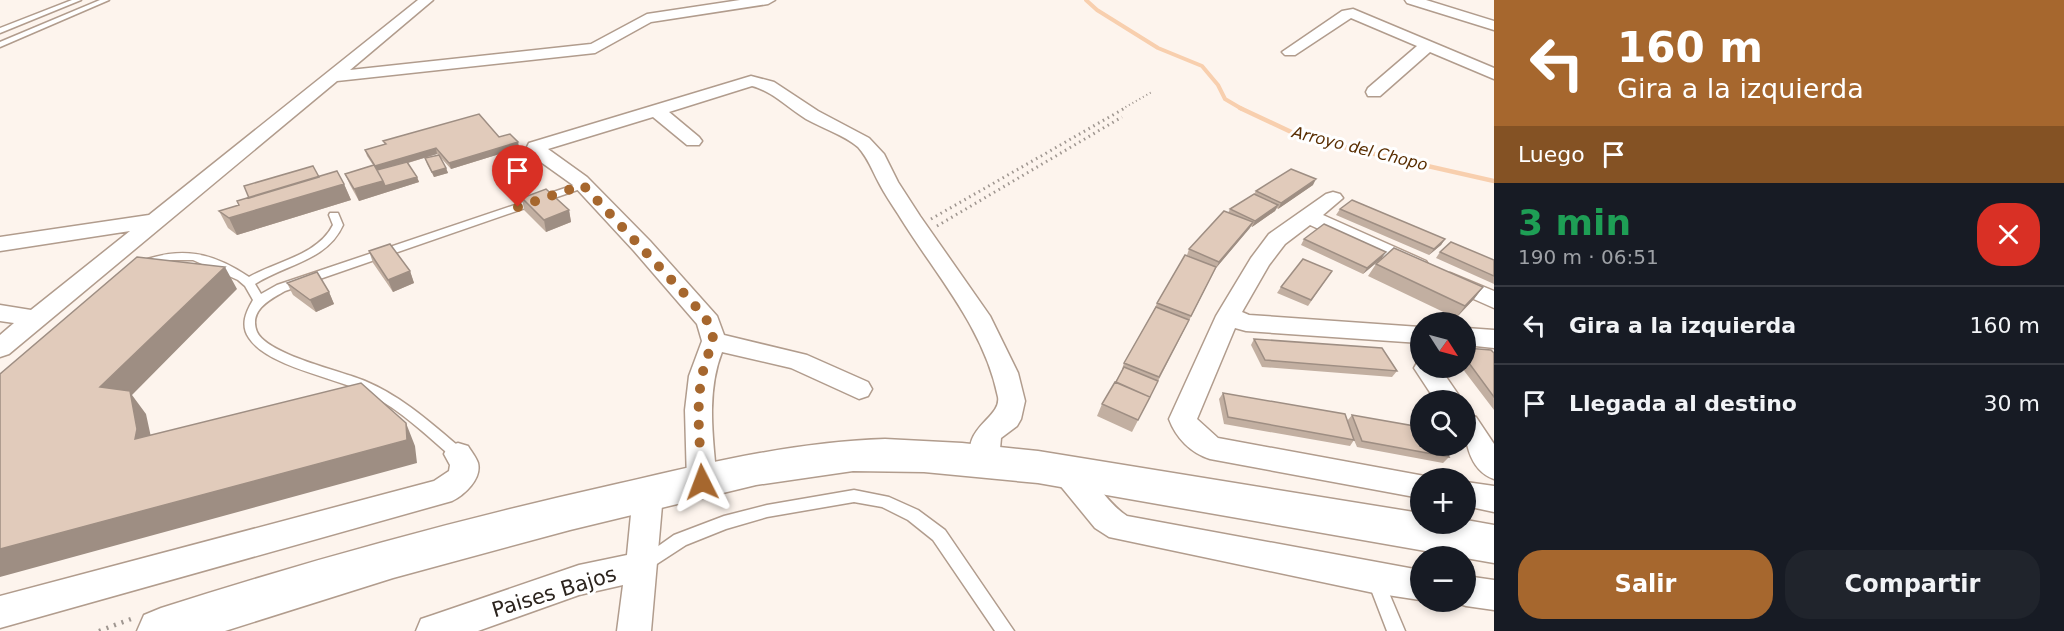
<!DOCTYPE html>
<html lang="es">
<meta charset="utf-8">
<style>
body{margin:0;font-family:"DejaVu Sans",sans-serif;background:#20242c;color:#f1f3f6;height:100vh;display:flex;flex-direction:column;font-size:22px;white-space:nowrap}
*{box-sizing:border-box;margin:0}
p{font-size:20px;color:#9ea1a6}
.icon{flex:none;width:33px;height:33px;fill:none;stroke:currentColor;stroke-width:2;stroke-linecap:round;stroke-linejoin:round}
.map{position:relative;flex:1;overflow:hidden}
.panel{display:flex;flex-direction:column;background:#171b24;width:570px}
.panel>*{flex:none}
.guide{background:#a6672e;color:#fff;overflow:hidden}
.needle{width:39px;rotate:126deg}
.buttons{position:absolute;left:1410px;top:312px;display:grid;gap:12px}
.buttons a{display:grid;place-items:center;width:66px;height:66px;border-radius:50%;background:#171b24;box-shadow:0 3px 9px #0003;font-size:30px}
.pin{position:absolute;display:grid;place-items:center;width:51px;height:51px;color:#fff;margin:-62px -26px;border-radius:50% 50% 50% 0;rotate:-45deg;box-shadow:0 0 6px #0007}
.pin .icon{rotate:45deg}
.me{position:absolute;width:66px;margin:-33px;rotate:357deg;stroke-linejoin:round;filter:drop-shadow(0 0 4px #0008)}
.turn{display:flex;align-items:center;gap:21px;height:126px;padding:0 24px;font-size:27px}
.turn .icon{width:78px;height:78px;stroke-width:2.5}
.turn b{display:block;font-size:42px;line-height:51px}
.then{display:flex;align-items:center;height:57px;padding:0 24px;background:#0003;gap:12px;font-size:22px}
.round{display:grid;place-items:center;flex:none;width:63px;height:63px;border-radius:24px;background:#20242c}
.headline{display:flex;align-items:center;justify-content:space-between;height:102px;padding:0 24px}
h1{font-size:36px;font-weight:700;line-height:45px;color:#1e9e55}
.cta{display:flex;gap:12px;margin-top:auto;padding:12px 24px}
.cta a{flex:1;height:69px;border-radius:24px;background:#a6672e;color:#fff;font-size:24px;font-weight:700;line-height:69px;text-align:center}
.cta a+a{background:#20242c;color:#f1f3f6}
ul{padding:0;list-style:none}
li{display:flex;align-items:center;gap:18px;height:78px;padding:0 24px;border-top:2px solid #363941}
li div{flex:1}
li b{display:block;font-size:22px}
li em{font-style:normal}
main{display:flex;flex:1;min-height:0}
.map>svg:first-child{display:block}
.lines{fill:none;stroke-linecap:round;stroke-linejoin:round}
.stream-far1{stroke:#f8cfae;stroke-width:4}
.stream{stroke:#f8cfae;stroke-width:4.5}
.lane-casing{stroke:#b19c8d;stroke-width:3}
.street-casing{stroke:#b19c8d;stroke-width:3}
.primary-casing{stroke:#b19c8d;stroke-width:3}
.path-far2{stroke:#9f9690;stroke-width:2;stroke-dasharray:1 3;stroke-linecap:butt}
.path-far1{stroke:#9f9690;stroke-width:3;stroke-dasharray:1.5 4;stroke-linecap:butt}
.path{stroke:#9f9690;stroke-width:4.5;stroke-dasharray:2 6;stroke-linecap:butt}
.lane{fill:#fff;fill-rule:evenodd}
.street{fill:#fff;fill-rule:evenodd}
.primary{fill:#fff;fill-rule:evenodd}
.wall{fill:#c2afa1}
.shaded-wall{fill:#9e8e83}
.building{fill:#e1cbbb;stroke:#9e8e83;stroke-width:1.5}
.route{stroke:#a6672e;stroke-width:10;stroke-dasharray:0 18}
.labels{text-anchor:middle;stroke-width:6;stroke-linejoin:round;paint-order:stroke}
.far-water-label{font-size:16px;font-style:italic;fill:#582d00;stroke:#fff}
.near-street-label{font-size:21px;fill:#2c241e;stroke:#fff}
</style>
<main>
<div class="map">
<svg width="1494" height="631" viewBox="0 0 1494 631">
<rect width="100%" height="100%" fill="#fdf4ed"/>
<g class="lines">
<path class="stream-far1" d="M 1086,0 L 1097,10 L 1158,48 L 1202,66 L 1218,85 L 1225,99 L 1242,109"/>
<path class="stream" d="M 1240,108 L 1304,138 L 1494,181"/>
<g class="lane-casing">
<path id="lane" d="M 72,0 L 81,0 L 0,33 L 0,28 Z
M 100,0 L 109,0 L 0,47 L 0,42 Z
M 583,182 L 588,185 L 586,187 L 285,291 C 271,299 248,310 257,332 C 268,355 342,371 365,381 C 403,397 432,424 463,450 L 465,454 L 463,458 L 458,460 L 453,458 C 426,435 401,410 369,394 C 338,378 268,367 249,338 C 240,325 246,312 253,300 L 245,286 L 238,280 L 193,260 L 166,260 L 143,267 L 137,264 L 139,262 C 181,246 212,252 249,277 C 277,261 318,255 333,225 L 329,215 L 330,213 L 338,213 L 343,225 C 327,261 286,264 255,284 L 261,294 L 277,285 Z
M 854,490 L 889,497 L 918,510 L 945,530 L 1014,631 L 995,631 L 933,540 L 908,520 L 882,507 L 854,502 L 767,517 L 726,529 L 686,545 L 646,571 L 640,569 L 638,564 L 640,559 L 674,535 L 724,516 L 767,505 Z
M 1375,572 L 1381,574 L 1405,631 L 1387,631 L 1367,579 L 1369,574 Z"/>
</g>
<g class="street-casing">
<path id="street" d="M 418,0 L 433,0 L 350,70 L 591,44 L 647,14 L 740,0 L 775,0 L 768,4 L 651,22 L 595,53 L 337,81 L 9,354 L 0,357 L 0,335 L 14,323 L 0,321 L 0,305 L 31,310 L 130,231 L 0,251 L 0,237 L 149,215 Z
M 1405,0 L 1426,0 L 1494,21 L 1494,30 L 1407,3 Z
M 1353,9 L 1494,68 L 1494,79 L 1430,52 L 1380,96 L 1368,96 L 1366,92 L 1368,88 L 1417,46 L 1351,18 L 1295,55 L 1285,55 L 1282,52 L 1342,11 Z
M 751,76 L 774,82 L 818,111 L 869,138 L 884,154 L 898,182 L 920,216 L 990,316 L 1018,373 L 1025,401 L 1021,419 L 1017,426 L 1001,438 L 999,460 L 995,468 L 985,471 L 975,468 C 955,429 1002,419 998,397 C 984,327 934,273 898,214 C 891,203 884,193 879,183 C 872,170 868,158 858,147 C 844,135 822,128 806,119 C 788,108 772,91 752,86 L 669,112 L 699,137 L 702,141 L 699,145 L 687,145 L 653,117 L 548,149 L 587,177 L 650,241 L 717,316 L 724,335 L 807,355 L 868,382 L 872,389 L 868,396 L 859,399 L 791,368 L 722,352 C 706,393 713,439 717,482 L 712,491 L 702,494 L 692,491 L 687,482 L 685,410 L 689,376 L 702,341 L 697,324 L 634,251 L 573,185 L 531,155 L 527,147 L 529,143 Z
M 1333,192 L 1340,194 L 1343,198 L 1323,215 L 1426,261 L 1429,266 L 1426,271 L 1418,273 L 1410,271 L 1310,225 L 1285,244 L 1269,265 L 1242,312 L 1249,315 L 1420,327 L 1420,343 L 1246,331 L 1235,328 L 1197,419 L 1218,438 L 1430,477 L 1420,478 L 1420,498 L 1210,459 C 1191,453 1176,438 1169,419 L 1216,316 L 1251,258 L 1269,234 L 1326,194 Z
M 1450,273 L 1494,291 L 1494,308 L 1442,285 L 1439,280 L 1442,275 Z
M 1466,328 L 1494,330 L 1494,348 L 1466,345 Z
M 1418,361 L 1420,361 L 1420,368 L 1440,368 L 1462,400 L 1435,400 L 1414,368 Z
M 1466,413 L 1476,417 L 1494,444 L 1494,479 C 1468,470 1463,437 1466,413 Z
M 458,443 L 468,446 C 471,451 476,457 478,463 C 482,479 464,495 452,501 L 0,628 L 0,596 L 434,481 L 449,471 L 450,465 L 444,454 L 448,446 Z
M 1064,458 C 1090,467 1103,501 1127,516 L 1420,570 L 1420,600 L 1374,593 L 1109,537 L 1095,528 L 1054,478 L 1049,470 L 1054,462 Z
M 648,482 L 659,485 L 663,494 L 651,631 L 617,631 L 623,585 L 579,595 L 478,631 L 416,631 L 421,619 L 433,615 L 579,565 L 627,555 L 633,494 L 637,485 Z
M 1466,482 L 1494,486 L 1494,512 L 1466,506 Z
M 1466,576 L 1494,580 L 1494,610 L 1466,606 L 1454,602 L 1466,602 Z"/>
</g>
<g class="primary-casing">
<path id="primary" d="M 885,439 L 962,443 L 1038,451 L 1420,513 L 1420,524 L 1466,524 L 1466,520 L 1494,525 L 1494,563 L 1038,483 L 924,472 L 853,471 L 756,485 L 570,530 L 393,578 L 225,631 L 137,631 L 144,615 L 161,608 C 308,561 457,520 608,486 C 700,465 790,442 885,439 Z"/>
</g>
<path class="path-far2" d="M 1122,109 L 1152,92"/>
<path class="path-far1" d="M 931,219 L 1125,108
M 937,226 L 1122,117"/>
<path class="path" d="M 99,631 L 131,619"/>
<use href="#lane" class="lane"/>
<use href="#street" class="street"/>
<use href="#primary" class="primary"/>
</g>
<path class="wall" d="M 499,137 L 518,142 L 519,148 L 451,169 L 441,158 L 446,168 L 448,173 L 434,177 L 427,164 L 425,158 L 438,155 L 437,154 L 408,163 L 417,177 L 419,182 L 359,201 L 350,185 L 345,174 L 373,165 L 367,156 L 365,150 L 385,144 L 383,141 Z
M 319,177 L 344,184 L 351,200 L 237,235 L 228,228 L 219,211 L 239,205 Z
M 1313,185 L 1278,209 L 1277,208 L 1275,211 L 1252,227 L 1251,226 L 1216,268 L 1132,432 L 1097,416 L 1102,404 L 1123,369 L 1122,369 L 1124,363 L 1154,310 L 1157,303 L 1200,261 L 1187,255 L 1189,249 L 1228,213 L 1230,209 L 1254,194 L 1256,191 Z
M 522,198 L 569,210 L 571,222 L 546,232 L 524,210 Z
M 1340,209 L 1445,239 L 1441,245 L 1429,255 L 1336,215 Z
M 1304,239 L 1382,258 L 1363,274 L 1301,245 Z
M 369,251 L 410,271 L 414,283 L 393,292 L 373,263 Z
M 1440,252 L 1494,260 L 1494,284 L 1436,258 Z
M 1376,264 L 1483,287 L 1474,299 L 1456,318 L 1368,276 Z
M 1332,271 L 1308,306 L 1277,293 L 1281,287 Z
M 287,283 L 329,292 L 334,304 L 316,312 L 293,295 Z
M 1254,339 L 1397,371 L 1392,377 L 1262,367 L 1251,345 Z
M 1466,348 L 1494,353 L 1494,410 L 1462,368 L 1466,368 Z
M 1223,393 L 1347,421 L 1352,415 L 1449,457 L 1443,463 L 1357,447 L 1354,440 L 1350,446 L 1224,424 L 1219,399 Z"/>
<path class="shaded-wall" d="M 518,142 L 519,148 L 451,169 L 449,163 Z
M 436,148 L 437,154 L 377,172 L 375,166 Z
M 446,168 L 448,173 L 434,177 L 432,172 Z
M 417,177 L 419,182 L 359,201 L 354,189 L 383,181 Z
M 1316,179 L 1313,185 L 1278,209 L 1281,203 Z
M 344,184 L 351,200 L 237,235 L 229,218 Z
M 1278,205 L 1275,211 L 1252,227 L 1255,221 Z
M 569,210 L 571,222 L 546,232 L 544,220 Z
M 1253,222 L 1250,228 L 1216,268 L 1219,262 Z
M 1445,239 L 1441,245 L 1429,255 L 1434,249 Z
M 1386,252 L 1382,258 L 1363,274 L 1367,268 Z
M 225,267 L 237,289 L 132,395 L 146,414 L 154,451 L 135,439 L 100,387 Z
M 410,271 L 414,283 L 393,292 L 388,280 Z
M 1483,287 L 1474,299 L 1456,318 L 1465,306 Z
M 329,292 L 334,304 L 316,312 L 310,300 Z
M 406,423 L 415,446 L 417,463 L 0,577 L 0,549 Z"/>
<path class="building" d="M 479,114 L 499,137 L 510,134 L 518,142 L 449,163 L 436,148 L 375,166 L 365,150 L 386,144 L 383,141 Z
M 439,155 L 446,168 L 432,172 L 425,158 Z
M 407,162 L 417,177 L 385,186 L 383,181 L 377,170 Z
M 374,165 L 383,181 L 354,189 L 345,174 Z
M 313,166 L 319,177 L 249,198 L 244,186 Z
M 1291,169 L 1316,179 L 1281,203 L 1256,191 Z
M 337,171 L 344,184 L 229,218 L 219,211 L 239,205 L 237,201 Z
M 546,189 L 569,210 L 544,220 L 522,198 Z
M 1254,194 L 1278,205 L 1255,221 L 1230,209 Z
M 1352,200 L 1445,239 L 1434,249 L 1340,209 Z
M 1224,211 L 1253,222 L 1219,262 L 1189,249 Z
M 1324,224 L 1386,252 L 1367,268 L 1304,239 Z
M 1451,242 L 1494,260 L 1494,276 L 1440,252 Z
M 390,244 L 410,271 L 388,280 L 369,251 Z
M 1394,248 L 1483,287 L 1465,306 L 1376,264 Z
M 1185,255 L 1216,267 L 1191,316 L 1157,303 Z
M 137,257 L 225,267 L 100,387 L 130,391 L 137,429 L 135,439 L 361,383 L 406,423 L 407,440 L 0,549 L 0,374 Z
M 1303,259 L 1332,271 L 1311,300 L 1281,287 Z
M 317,272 L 329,292 L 310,300 L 287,283 Z
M 1156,307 L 1189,320 L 1159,377 L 1124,363 Z
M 1254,339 L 1382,348 L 1397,371 L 1265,360 Z
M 1466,348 L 1491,350 L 1494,353 L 1494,397 L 1466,359 Z
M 1124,367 L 1158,381 L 1147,403 L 1150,397 L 1116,382 Z
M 1115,382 L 1150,397 L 1138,420 L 1102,404 Z
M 1223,393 L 1345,414 L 1354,440 L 1228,417 Z
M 1352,415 L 1420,427 L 1420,446 L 1443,446 L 1449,457 L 1362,441 Z"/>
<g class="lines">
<path class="route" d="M 518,207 L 583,185 L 693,303 L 708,322 L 714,341 C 691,387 700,432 702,482"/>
</g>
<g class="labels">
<g class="far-water-label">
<text transform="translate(1360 148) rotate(14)" y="6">Arroyo del Chopo</text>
</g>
<g class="near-street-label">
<text transform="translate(554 592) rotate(-17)" y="7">Paises Bajos</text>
</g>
</g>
</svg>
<div class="buttons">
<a><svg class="needle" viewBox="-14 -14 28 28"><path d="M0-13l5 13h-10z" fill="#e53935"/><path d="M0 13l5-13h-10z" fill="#9ea1a6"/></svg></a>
<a><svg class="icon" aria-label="search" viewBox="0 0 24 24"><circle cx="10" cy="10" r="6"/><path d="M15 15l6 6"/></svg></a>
<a>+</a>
<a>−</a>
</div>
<div class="pin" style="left:518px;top:207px;background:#d93025"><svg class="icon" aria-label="arrive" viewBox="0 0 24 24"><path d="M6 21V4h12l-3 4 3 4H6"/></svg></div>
<svg class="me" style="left:702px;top:482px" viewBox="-20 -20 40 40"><path d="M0-17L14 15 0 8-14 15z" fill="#a6672e" stroke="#fff" stroke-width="4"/></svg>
</div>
<section class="panel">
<div class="guide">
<div class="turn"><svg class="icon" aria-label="left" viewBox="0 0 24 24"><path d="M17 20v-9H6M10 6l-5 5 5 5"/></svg><div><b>160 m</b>Gira a la izquierda</div></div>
<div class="then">Luego<svg class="icon" aria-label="arrive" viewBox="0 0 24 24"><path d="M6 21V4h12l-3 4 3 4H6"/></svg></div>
</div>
<div class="headline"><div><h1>3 min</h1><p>190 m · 06:51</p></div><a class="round" style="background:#d93025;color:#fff"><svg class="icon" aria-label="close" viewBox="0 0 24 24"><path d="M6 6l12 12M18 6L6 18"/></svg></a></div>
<ul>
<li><svg class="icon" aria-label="left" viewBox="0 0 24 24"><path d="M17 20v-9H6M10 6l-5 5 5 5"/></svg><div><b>Gira a la izquierda</b></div><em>160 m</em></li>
<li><svg class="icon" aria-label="arrive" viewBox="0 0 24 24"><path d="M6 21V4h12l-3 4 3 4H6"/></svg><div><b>Llegada al destino</b></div><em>30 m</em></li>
</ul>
<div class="cta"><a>Salir</a><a>Compartir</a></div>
</section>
</main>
